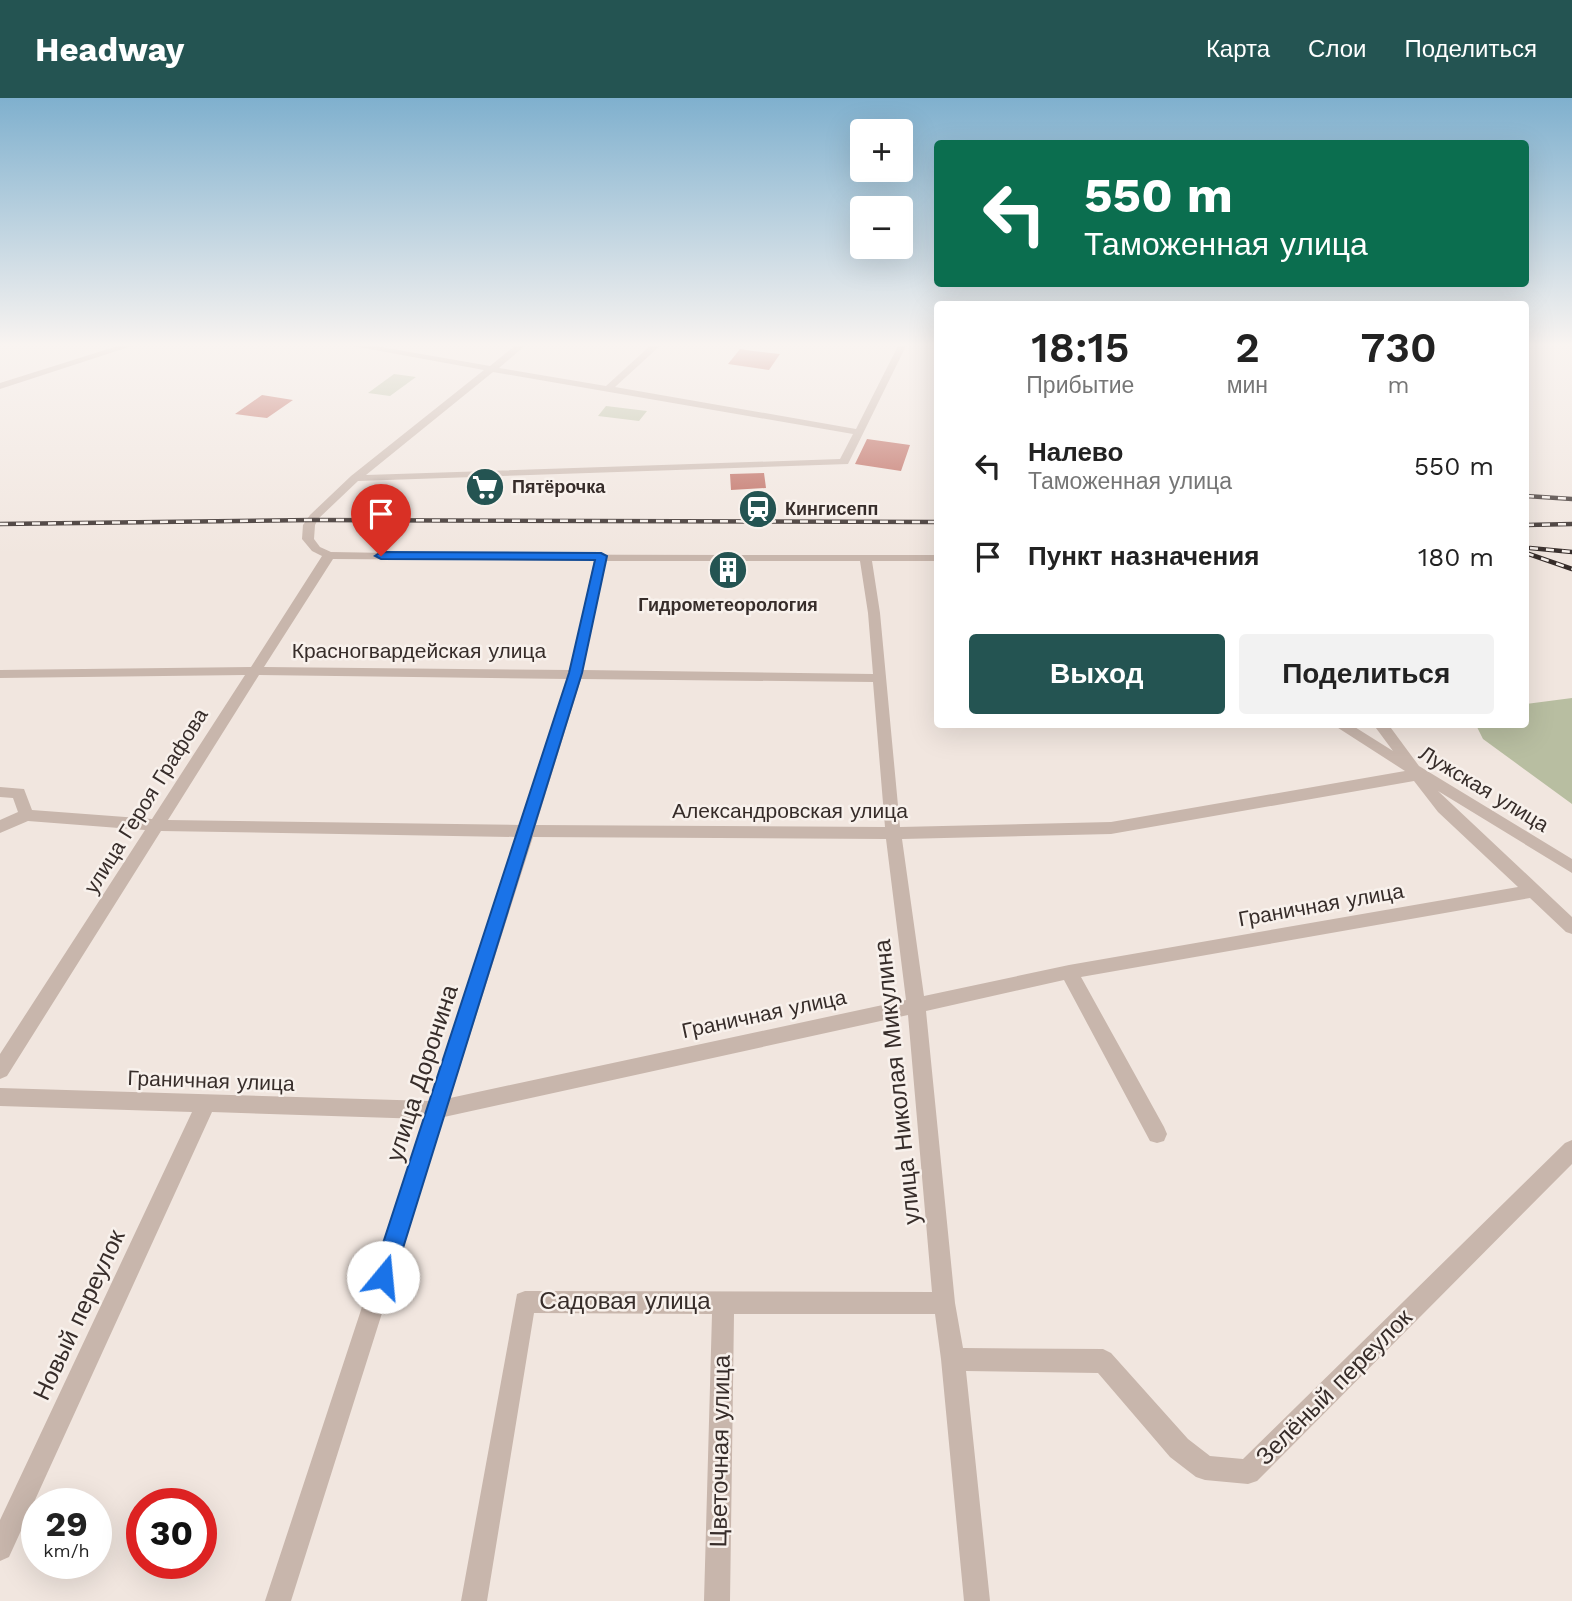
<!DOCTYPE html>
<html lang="ru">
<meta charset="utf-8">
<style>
body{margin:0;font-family:"Work Sans",sans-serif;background:#f2f2f2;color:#222;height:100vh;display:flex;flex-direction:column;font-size:26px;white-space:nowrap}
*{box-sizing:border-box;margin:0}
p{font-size:23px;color:#767676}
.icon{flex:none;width:38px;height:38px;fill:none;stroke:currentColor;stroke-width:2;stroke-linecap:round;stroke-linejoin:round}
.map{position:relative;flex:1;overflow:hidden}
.details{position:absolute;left:934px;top:203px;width:595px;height:427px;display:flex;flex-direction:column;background:#fff;border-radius:7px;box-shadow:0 7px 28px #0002}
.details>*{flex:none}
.hud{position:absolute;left:934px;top:42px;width:595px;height:147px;border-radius:7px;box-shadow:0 7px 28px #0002;background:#0b6e4f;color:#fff;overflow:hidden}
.tools{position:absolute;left:850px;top:21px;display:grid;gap:14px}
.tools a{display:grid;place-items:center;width:63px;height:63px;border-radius:7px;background:#fff;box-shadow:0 7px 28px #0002;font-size:35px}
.speed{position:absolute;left:21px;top:1390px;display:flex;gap:14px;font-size:35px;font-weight:700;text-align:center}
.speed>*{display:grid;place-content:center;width:91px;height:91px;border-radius:50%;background:#fff;box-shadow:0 7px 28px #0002;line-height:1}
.speed small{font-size:18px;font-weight:400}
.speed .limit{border:10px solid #d22;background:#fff;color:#111}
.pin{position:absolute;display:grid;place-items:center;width:60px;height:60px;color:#fff;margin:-72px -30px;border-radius:50% 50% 50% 0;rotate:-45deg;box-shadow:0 0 7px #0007}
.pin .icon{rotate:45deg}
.me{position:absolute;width:77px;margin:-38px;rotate:17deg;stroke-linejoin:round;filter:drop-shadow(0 0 5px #0008)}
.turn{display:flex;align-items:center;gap:24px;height:147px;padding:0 35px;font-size:32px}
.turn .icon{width:91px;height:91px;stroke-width:2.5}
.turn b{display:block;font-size:49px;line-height:60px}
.eta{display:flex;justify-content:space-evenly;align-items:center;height:119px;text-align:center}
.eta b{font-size:42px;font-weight:600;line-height:49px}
.cta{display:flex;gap:14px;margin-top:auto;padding:14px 35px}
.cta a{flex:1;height:80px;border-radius:7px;background:#245452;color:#fff;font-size:28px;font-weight:600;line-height:80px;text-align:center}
.cta a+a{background:#f2f2f2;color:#222}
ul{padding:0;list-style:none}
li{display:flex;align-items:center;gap:21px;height:91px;padding:0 35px}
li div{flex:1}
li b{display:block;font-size:26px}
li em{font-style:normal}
header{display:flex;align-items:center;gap:42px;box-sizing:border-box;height:98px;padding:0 35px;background:#245452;color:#fff}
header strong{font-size:33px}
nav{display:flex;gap:38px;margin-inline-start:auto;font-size:24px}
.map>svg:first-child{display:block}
.green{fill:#b8bea1}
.building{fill:#ba6054}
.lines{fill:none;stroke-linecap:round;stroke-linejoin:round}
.minor{fill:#c8b6ac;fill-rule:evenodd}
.rail-casing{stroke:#372d2a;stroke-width:4.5}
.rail{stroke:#f8f1ec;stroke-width:2.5;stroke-dasharray:8;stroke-linecap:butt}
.route{fill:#1a73e8;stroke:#114b97;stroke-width:2}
.labels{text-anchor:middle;stroke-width:5;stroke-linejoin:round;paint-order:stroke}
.far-poi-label{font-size:18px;font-weight:bold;fill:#372d2a;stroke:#f8f1ec;text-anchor:start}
.street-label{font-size:21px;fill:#372d2a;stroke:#f8f1ec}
.near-street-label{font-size:24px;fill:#372d2a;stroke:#f8f1ec}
</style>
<header>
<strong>Headway</strong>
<nav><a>Карта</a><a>Слои</a><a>Поделиться</a></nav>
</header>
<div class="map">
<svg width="1572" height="1503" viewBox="0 0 1572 1503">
<rect width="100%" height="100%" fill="#f1e6df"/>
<path class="green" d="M 394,276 L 416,279 L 390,298 L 368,295 Z
M 606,308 L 647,313 L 639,323 L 598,318 Z
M 1572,600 L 1572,706 L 1483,641 L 1476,627 L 1526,626 L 1526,606 Z"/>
<path class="building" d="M 740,251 L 753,253 L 780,256 L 769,272 L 728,266 Z
M 262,297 L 293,302 L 267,320 L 235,316 Z
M 867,341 L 910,347 L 901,373 L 855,366 Z
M 764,375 L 766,390 L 731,392 L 730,376 Z"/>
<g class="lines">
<path class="minor" d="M 124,246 L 138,246 L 0,291 L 0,285 Z
M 342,246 L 364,246 L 490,268 L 517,246 L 527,246 L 499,270 L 606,288 L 652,246 L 662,246 L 615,289 L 856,331 L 899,246 L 907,246 L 848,366 L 358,383 L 318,421 L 315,427 L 314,441 L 320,449 L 331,454 C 534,458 735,457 938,457 L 938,463 L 872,463 L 880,515 L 900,729 L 1111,724 L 1405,673 L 1332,626 L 1350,626 L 1393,653 L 1373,626 L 1388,626 L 1419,668 L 1572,761 L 1572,775 L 1438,693 L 1572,819 L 1572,836 L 1566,834 L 1530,800 L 1081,879 L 1164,1029 L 1167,1036 L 1164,1043 L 1157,1045 L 1150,1043 L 1064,882 L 926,913 L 955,1205 L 963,1250 L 1103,1251 L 1111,1255 L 1188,1341 L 1210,1358 L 1243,1361 L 1565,1045 L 1572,1042 L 1572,1066 L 1257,1383 L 1248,1386 L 1205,1382 L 1196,1379 L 1170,1359 L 1098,1275 L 966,1273 L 990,1503 L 964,1503 L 941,1261 L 935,1216 L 734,1216 L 730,1503 L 704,1503 L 712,1216 L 534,1215 L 487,1503 L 461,1503 L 517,1196 L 525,1193 L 932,1194 L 908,917 L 444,1019 L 291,1503 L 265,1503 L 424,1021 L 212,1014 L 9,1459 L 0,1463 L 0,1422 L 192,1014 L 0,1008 L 0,990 L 430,1003 L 517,739 L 161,733 L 7,978 L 0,981 L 0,956 L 145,732 L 28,723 L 0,735 L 0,722 L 18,714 L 13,700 L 0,699 L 0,689 L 24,691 L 32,712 L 152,721 L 245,577 L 0,580 L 0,572 L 251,569 L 322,458 L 312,453 L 302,441 L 303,427 L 310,417 L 351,378 L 484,272 ZM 493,274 L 853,336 L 840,361 L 366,377 ZM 333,461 L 594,463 L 570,572 L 264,569 ZM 606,463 L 860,463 L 868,515 L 873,576 L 583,572 ZM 259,577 L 568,581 L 521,727 L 168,722 ZM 581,581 L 873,584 L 885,729 L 536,727 ZM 1414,683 L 1438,714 L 1518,789 L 1069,867 L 924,898 L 902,741 L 1111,736 ZM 533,739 L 886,741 L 906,902 L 450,1000 Z"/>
<g class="rail-casing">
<path id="rail" d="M 1526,398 L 1572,401
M 0,426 L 312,422 L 938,424
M 1526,427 L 1572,426
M 1530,450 L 1572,454
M 1526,455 L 1572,471"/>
</g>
<use href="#rail" class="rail"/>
</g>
<linearGradient id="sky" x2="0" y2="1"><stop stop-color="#7fb0ce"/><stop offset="0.54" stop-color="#f9f4f1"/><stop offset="1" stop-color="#f9f4f1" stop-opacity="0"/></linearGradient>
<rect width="1572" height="457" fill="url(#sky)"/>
<path class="route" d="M 601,455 L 607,458 L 582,575 L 394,1179 L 391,1187 L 383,1190 L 375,1187 L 372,1179 L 569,575 L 595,462 L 381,461 L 375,458 L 381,454 Z"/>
<defs>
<g id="supermarket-disc" transform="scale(2.0125)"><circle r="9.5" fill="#245452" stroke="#f8f1ec"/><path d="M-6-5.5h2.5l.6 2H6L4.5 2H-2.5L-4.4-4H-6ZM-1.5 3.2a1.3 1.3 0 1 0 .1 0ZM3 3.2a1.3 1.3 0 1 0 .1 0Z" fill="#fff"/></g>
<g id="station-disc" transform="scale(2.0125)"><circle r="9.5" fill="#245452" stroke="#f8f1ec"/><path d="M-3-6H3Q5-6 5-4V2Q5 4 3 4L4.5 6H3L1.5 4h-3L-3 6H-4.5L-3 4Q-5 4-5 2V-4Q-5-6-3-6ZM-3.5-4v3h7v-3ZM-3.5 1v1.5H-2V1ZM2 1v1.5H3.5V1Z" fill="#fff"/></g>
<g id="building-disc" transform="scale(2.0125)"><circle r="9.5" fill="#245452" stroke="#f8f1ec"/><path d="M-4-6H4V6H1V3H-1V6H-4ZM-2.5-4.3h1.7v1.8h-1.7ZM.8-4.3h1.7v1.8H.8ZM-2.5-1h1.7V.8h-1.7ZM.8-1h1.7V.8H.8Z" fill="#fff"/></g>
</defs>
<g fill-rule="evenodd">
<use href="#supermarket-disc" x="485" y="389"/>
<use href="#station-disc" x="758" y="411"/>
<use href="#building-disc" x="728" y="472"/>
</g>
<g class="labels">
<g class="far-poi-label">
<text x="512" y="395">Пятёрочка</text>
<text x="785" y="417">Кингисепп</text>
<text x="728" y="513" text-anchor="middle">Гидрометеорология</text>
</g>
<g class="street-label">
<text x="419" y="560">Красногвардейская улица</text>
<text transform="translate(1484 691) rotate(31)" y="7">Лужская улица</text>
<text transform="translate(146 703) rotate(-58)" y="7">улица Героя Графова</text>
<text x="790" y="720">Александровская улица</text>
<text transform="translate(1321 807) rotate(-10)" y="7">Граничная улица</text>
<text transform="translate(764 916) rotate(-12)" y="7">Граничная улица</text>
<text transform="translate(211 983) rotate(2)" y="7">Граничная улица</text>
</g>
<g class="near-street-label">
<text transform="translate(422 975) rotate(-72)" y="8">улица Доронина</text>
<text transform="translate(897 984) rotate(-96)" y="8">улица Николая Микулина</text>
<text x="625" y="1211">Садовая улица</text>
<text transform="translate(79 1217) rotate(-65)" y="8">Новый переулок</text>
<text transform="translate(1334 1289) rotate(-45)" y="8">Зелёный переулок</text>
<text transform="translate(720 1353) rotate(-89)" y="8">Цветочная улица</text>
</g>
</g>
</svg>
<div class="tools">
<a>+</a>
<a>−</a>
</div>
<div class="speed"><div>29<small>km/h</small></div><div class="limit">30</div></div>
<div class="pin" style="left:381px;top:458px;background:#d93025"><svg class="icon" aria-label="arrive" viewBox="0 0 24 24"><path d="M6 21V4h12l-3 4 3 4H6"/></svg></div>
<svg class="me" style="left:383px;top:1179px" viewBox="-20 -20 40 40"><circle r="19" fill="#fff"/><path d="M0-13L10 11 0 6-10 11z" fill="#1a73e8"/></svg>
<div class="hud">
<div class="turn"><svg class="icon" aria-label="left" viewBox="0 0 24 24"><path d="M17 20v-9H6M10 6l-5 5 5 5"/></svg><div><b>550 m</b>Таможенная улица</div></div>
</div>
<section class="details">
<div class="eta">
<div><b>18:15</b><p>Прибытие</p></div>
<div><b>2</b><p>мин</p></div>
<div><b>730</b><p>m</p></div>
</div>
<ul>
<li><svg class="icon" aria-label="left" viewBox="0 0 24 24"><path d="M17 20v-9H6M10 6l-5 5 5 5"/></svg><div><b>Налево</b><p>Таможенная улица</p></div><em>550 m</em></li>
<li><svg class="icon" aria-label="arrive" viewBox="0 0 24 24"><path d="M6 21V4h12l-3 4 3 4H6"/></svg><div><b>Пункт назначения</b></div><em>180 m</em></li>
</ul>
<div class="cta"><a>Выход</a><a>Поделиться</a></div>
</section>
</div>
